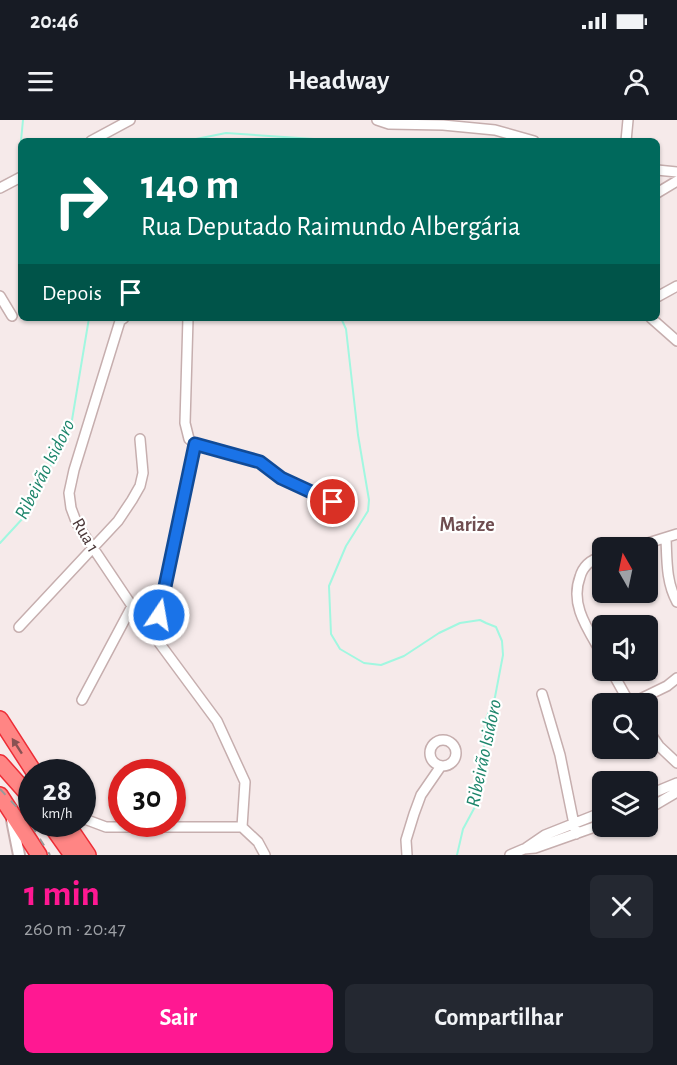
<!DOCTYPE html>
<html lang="pt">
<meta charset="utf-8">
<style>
body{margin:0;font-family:"Alegreya Sans",sans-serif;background:#242831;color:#f1f3f6;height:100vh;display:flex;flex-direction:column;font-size:22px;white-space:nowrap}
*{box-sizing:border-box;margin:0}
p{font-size:20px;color:#9ea1a6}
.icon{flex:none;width:33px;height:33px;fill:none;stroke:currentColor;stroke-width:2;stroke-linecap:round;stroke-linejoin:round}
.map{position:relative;height:735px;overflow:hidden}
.details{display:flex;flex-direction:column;background:#171b24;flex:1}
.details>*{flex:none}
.hud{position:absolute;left:18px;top:18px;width:642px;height:183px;border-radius:9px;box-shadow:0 2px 4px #0004;background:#00695c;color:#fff;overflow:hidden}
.needle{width:39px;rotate:351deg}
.fabs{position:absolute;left:592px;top:417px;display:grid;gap:12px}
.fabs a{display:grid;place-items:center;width:66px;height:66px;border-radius:9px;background:#171b24;box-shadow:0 2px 4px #0004;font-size:30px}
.speed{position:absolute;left:18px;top:639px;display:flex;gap:12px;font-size:30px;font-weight:700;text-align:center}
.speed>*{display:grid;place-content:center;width:78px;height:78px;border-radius:50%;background:#171b24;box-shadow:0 2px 4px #0004;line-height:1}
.speed small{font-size:15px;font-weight:400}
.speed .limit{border:9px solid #d22;background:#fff;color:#111}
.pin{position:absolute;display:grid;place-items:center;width:51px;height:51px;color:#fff;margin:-26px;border:3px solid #fff;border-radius:50%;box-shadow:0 2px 6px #0007}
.me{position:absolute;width:66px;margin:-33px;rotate:12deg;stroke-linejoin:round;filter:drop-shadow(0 0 4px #0008)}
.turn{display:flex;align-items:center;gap:21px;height:126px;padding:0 24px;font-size:27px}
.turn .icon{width:78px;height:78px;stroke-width:2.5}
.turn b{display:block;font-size:42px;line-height:51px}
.then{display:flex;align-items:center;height:57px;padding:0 24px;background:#0003;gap:12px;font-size:22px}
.round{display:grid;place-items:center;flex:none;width:63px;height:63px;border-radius:9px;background:#242831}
.head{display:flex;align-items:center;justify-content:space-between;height:102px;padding:0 24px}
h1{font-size:36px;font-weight:700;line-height:45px;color:#ff1892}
.action{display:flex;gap:12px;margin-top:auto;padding:12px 24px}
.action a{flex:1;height:69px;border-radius:9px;background:#ff1892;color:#fff;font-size:24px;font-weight:700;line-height:69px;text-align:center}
.action a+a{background:#242831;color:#f1f3f6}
.status{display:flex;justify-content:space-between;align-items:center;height:42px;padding:0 30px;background:#171b24;direction:ltr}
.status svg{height:16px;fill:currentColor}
header{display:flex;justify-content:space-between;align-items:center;height:78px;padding:0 24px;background:#171b24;font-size:27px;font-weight:700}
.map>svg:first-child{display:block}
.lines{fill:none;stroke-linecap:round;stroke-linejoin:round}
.stream{stroke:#a1f7e0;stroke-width:2}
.minor-casing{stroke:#c6aeae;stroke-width:12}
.tertiary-casing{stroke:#c6aeae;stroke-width:14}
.trunk-casing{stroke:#ed2d36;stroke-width:18}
.minor{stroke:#fff;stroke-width:9}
.tertiary{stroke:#fff;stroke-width:10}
.trunk{stroke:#ff8584;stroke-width:15}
.rail{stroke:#999;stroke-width:2;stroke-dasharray:8 8;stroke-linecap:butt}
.oneway{fill:#8a5253}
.route-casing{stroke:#114b97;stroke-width:15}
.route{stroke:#1a73e8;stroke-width:10}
.labels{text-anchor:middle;stroke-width:4.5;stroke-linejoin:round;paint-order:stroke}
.street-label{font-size:18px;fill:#4b3738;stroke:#fff}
.water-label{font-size:20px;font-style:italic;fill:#1d856b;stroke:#fff}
.neighbourhood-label{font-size:20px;font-weight:bold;fill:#6f4d50;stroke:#fff}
</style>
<div class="status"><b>20:46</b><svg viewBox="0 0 49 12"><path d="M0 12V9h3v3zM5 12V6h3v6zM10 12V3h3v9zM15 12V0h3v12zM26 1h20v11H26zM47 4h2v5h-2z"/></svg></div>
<header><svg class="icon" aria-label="menu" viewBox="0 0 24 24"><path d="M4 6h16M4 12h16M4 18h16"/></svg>Headway<svg class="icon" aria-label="person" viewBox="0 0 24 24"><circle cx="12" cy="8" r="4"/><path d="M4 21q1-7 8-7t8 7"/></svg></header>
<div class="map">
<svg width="677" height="735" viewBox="0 0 677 735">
<rect width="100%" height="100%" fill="#f6eaea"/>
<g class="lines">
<path class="stream" d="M 21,21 L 23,0
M 192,21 L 196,19 L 226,13 L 344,21
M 21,26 L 21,41
M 341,198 L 346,209 L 358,315 L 369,380 L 368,391 L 346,426 L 329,466 L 331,514 L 340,529 L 364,543 L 381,545 L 404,536 L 439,513 L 460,503 L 480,500 L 486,503 L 496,507 L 502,521 L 503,535 L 495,577 L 486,599 L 483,617 L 485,638 L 477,683 L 463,709 L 457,735
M 0,423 L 24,397 L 71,306 L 89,198"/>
<g class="minor-casing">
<path id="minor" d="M 377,0 L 389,4 L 443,5 L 495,10 L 534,21
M 91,21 L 130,0
M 626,21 L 628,0
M 657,50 L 677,52
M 0,68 L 21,57
M 657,73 L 677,61
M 0,176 L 12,196
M 657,177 L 677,166
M 124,198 L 120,201 L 74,350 L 69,373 L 71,388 L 77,404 L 132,486 L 217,601 L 245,662 L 242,707
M 651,198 L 677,221
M 195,324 L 260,342 L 281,358 L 333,382
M 666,418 C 667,440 666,462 677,482
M 632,428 L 677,414
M 603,436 C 592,439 583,446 580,457 C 569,486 590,512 603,536
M 19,507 L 118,401 L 132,380 L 140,366 L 143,353 L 140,319
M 154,517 L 195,324 L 189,319 L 185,303 L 188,198
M 611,550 L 630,584
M 542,574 L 560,635 L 576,714
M 82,580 L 132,486
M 630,584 L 667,566 L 677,558
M 648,610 L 659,626 L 677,643
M430 633a13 13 0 1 1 26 0a13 13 0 1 1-26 0Z
M 648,675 L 677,663
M 648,689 L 677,672
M 82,698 L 106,707 L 242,707
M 242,707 L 258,722 L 265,735
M 526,728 L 545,715 L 603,692
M 407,735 L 406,720 L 414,694 L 421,675 L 441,646
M 510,735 L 524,729 L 535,728 L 603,704"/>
</g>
<g class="tertiary-casing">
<path id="tertiary" d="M 12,700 L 19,735"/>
</g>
<g class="trunk-casing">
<path id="trunk" d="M 0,599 L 34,652
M 0,643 L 32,679
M 0,675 L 39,735
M 50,704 L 72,735
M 67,704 L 88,735"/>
</g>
<use href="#minor" class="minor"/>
<use href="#tertiary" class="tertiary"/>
<use href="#trunk" class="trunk"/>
<path class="rail" d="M 0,669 L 27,698 L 50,735"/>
</g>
<defs><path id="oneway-solid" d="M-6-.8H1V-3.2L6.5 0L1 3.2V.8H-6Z" transform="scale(1.5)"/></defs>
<use class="oneway" href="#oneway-solid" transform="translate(17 626) rotate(-123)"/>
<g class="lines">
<g class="route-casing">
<path id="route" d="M 159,495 L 195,324 L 260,342 L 281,358 L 333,382"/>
</g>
<use href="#route" class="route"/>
</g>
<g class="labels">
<g class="street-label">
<text transform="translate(86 415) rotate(60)" y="6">Rua 1</text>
</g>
<g class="water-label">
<text transform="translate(44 349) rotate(-63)" y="7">Ribeirão Isidoro</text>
<text transform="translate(483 633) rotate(-78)" y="7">Ribeirão Isidoro</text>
</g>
<g class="neighbourhood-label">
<text x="467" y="411">Marize</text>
</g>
</g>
</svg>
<div class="fabs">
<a><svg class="needle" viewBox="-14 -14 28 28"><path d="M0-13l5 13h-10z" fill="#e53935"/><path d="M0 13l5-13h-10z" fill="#9ea1a6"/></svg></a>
<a><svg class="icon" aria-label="sound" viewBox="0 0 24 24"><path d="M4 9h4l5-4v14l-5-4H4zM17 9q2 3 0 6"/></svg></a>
<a><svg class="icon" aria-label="search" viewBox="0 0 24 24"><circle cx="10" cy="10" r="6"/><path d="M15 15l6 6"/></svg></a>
<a><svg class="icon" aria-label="layers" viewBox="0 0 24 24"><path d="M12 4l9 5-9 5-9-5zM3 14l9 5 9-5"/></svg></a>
</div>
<div class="speed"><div>28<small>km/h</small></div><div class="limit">30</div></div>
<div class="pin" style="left:333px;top:382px;background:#d93025"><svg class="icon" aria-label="arrive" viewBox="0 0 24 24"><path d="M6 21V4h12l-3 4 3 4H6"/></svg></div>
<svg class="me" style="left:159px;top:495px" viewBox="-20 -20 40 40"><circle r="17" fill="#1a73e8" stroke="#fff" stroke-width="3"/><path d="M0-11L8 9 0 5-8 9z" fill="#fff"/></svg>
<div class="hud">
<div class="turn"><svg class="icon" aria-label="right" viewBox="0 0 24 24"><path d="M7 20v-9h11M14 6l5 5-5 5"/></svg><div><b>140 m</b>Rua Deputado Raimundo Albergária</div></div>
<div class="then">Depois<svg class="icon" aria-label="arrive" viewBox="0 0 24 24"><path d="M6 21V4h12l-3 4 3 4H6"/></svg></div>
</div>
</div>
<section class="details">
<div class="head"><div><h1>1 min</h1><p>260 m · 20:47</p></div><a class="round"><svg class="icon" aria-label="close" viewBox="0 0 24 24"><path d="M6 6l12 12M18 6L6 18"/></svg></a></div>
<div class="action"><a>Sair</a><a>Compartilhar</a></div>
</section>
